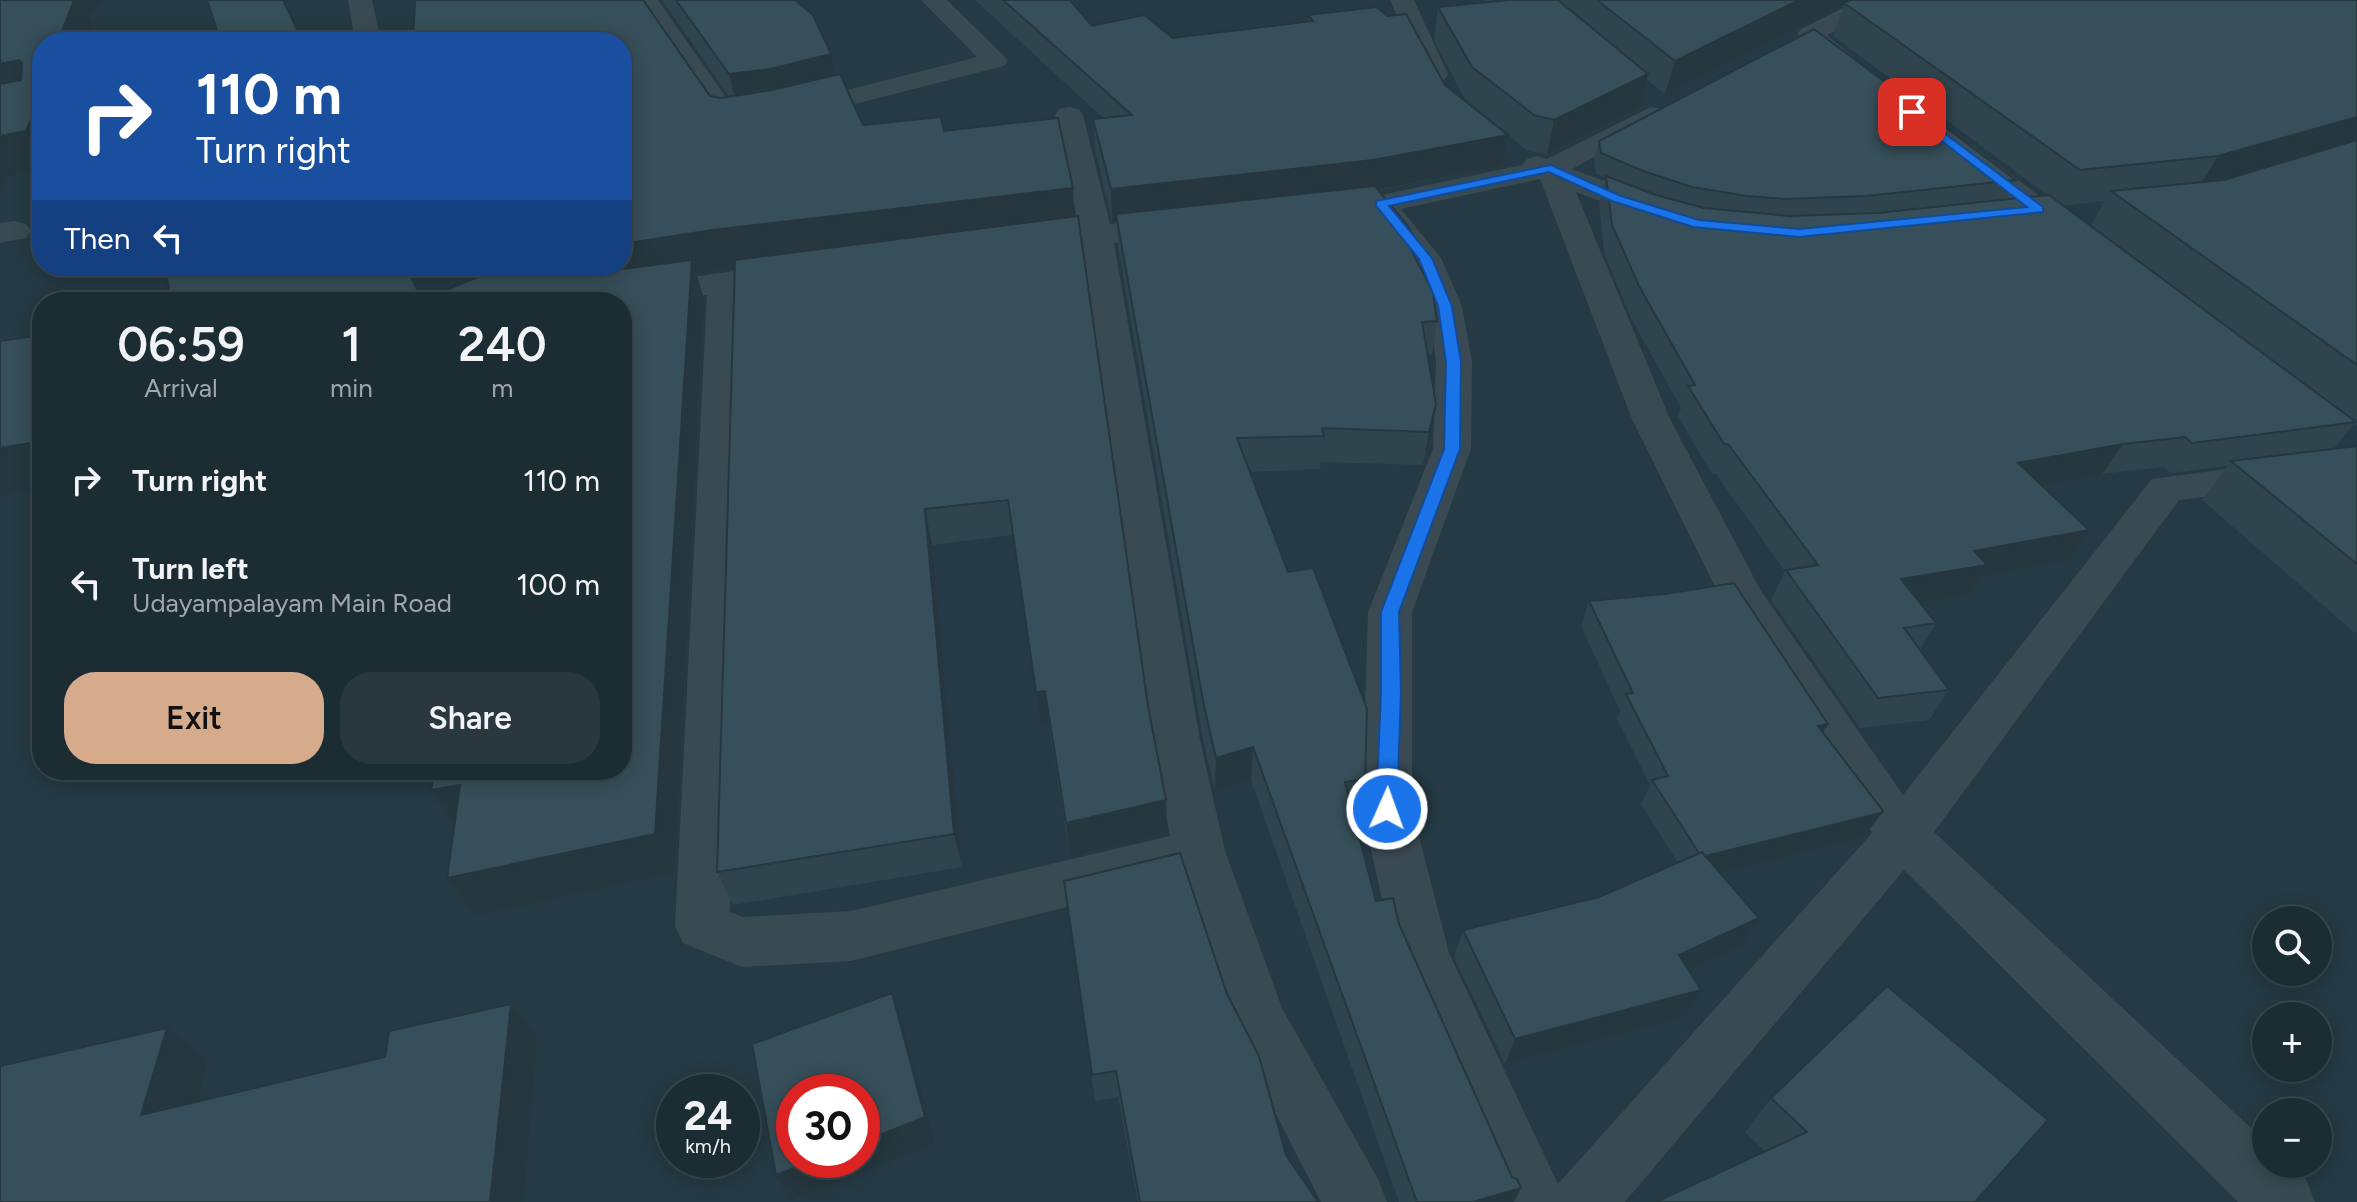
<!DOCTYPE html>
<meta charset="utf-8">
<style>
body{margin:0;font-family:Figtree,sans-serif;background:#29383f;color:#f1f3f6;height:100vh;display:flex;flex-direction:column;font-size:30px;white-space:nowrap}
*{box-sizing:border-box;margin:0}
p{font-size:26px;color:#a0a7ac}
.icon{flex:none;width:44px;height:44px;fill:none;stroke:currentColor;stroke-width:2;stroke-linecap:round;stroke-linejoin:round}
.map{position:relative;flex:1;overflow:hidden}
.drawer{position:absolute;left:32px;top:292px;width:600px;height:488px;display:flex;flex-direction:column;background:#1c2c33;border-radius:32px;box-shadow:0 4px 20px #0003,0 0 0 2px #3a484e}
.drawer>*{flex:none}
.banner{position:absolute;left:32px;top:32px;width:600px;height:244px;border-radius:32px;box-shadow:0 4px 20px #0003,0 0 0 2px #3a484e;background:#1a4fa0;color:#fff;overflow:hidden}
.tools{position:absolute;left:2252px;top:906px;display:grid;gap:16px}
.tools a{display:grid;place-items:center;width:80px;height:80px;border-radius:50%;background:#1c2c33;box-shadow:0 4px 20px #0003,0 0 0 2px #3a484e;font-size:40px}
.speed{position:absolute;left:656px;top:1074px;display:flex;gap:16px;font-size:40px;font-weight:700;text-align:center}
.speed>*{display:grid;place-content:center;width:104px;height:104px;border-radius:50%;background:#1c2c33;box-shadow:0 4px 20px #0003,0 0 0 2px #3a484e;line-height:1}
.speed small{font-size:20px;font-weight:400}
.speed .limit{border:12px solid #d22;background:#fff;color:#111}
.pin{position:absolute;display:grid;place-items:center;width:68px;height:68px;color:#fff;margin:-34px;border-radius:16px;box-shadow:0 4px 12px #0006}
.me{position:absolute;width:88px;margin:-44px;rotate:2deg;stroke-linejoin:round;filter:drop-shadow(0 0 6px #0008)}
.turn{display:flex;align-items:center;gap:28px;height:168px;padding:0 32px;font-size:36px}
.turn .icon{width:104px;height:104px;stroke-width:2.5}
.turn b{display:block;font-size:56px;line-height:68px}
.then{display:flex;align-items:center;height:76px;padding:0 32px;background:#0003;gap:16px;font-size:30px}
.eta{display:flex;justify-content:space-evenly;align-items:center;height:136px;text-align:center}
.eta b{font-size:48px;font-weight:600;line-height:56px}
.cta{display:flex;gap:16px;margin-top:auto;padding:16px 32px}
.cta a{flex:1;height:92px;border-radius:32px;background:#d6ab8b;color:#111;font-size:32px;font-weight:600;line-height:92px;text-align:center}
.cta a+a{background:#29383f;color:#f1f3f6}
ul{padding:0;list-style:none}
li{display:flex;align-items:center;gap:24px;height:104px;padding:0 32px}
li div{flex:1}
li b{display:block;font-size:30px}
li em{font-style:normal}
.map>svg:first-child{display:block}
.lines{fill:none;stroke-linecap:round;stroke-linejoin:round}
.minor{fill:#3a4a53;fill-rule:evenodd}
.wall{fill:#2f444d;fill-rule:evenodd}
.shaded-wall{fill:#26373f}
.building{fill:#374f5a;stroke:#26373f;stroke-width:2}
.route{fill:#1a73e8;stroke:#114b97;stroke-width:2}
</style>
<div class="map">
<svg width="2357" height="1202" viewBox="0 0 2357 1202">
<rect width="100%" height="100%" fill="#253a44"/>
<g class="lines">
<path class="minor" d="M 348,0 L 372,0 L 381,42 L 355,42 Z
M 634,0 L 658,0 L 737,113 L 780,107 L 977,57 L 921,0 L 947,0 L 1008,60 L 1004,66 L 780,123 L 730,131 L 720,129 Z
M 1390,0 L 1414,0 L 1448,74 L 1444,80 L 1426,80 L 1422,74 Z
M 1859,0 L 1890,0 L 1887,5 L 1827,35 L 1864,66 L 1860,72 L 1842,72 L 1797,34 L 1801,29 Z
M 1069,107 L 1079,109 L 1083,115 L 1110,224 L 1177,217 L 1188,219 L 1193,226 L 1188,233 L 1114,243 L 1200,740 L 1225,851 L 1282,1008 L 1378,1179 L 1387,1202 L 1321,1202 L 1228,1020 L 1182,878 L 851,961 L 742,967 L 683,943 L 675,926 L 707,295 L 622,307 L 622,302 L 566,302 L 571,295 L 583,292 L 792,263 L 804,266 L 809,273 L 804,280 L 741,290 L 730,912 L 743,917 L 851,911 L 1170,836 L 1152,740 L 1083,247 L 1023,254 L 1012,251 L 1007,244 L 1012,237 L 1079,228 L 1055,115 L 1059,109 Z
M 1651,107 L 1661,109 L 1665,115 L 1661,121 L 1572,169 L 1670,205 L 1675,212 L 1670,219 L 1659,221 L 1648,219 L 1576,192 L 1670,419 L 1761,591 L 1903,795 L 2152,479 L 2357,452 L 2357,478 L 2179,500 L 1934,832 L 2266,1142 L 2266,1164 L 2289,1164 L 2306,1179 L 2315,1202 L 2238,1202 L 1904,870 L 1625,1202 L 1502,1202 L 1394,954 L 1362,809 L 1368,612 L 1433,449 L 1436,362 L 1428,306 L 1409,260 L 1373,214 L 1329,218 L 1318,216 L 1313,209 L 1318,202 L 1381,195 L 1522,165 L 1527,159 L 1537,156 L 1547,159 ZM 1540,179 L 1632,419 L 1721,599 L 1872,833 L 1558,1184 L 1449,953 L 1412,809 L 1412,612 L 1471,449 L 1472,362 L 1462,306 L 1441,258 L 1401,209 Z
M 1963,143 L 1973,146 L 2081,227 L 2086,234 L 2081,241 L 2070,244 L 2059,241 L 1953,158 L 1948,152 L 1953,146 Z
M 15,221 L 26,224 L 31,231 L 26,238 L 0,243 L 0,223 Z"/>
</g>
<path class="wall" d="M 662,0 L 795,0 L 863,125 L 944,131 L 1075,217 L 1167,834 L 1070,857 L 1049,726 L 1041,727 L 1013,535 L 932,545 L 962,867 L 733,905 L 717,872 L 734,268 L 696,273 L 704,299 L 675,872 L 476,916 L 447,878 L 455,824 L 622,302 L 171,302 L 165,266 L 407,266 L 423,299 L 490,272 L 710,96 L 721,98 L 729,97 Z
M 975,0 L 1070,0 L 1092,26 L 1173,38 L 1308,22 L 1308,15 L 1445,85 L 1505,133 L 1466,101 L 1436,45 L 1434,40 L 1438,7 L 1485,2 L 1483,0 L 2357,0 L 2357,426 L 2354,424 L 2334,449 L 2357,446 L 2357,632 L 2355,633 L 2202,500 L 2228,466 L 2171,473 L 2163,467 L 2102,474 L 2042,485 L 2068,560 L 1979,577 L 1968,595 L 1920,603 L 1936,623 L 1920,650 L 1949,690 L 1929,720 L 1860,728 L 1771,600 L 1785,571 L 1716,474 L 1712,474 L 1678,416 L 1681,408 L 1630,316 L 1604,253 L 1599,204 L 1606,178 L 1596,174 L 1594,161 L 1599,141 L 2016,180 L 2006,199 L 2047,195 L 1833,36 L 1844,4 L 1665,94 L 1646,79 L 1639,108 L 1547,155 L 1526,150 L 1508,135 L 1502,166 L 1379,190 L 1413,235 L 1411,248 L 1437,321 L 1432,354 L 1428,354 L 1430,437 L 1423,465 L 1321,462 L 1320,469 L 1250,472 L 1365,779 L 1360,812 L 1353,813 L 1376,901 L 1399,924 L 1512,1177 L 1521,1188 L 1514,1202 L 1399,1202 L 1251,780 L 1215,792 L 1203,739 L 1118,246 L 1117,220 L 1112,221 L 1095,150 L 1093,119 L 1103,118 ZM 2104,201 L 2091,226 L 2063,206 Z
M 1589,601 L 1828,724 L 1823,733 L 1864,837 L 1720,873 L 1742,945 L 1688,970 L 1685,1017 L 1505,1064 L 1454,957 L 1463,930 L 1599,897 L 1678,863 L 1641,804 L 1650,785 L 1617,719 L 1620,711 L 1581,626 Z
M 1064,881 L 1227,994 L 1286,1155 L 1318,1202 L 1138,1202 L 1118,1097 L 1095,1101 Z
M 1771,1098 L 1975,1202 L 1765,1151 L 1745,1132 Z"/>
<path class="shaded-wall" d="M 55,0 L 103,0 L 88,18 L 95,30 L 91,42 L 58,42 Z
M 1799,0 L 1852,0 L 1665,94 L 1675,61 Z
M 831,54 L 838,89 L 738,110 L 729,74 Z
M 19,60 L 41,95 L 42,93 L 42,170 L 8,175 L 0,193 L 0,64 Z
M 1648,74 L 1639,108 L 1547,155 L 1554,120 Z
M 2357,117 L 2357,145 L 2196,192 L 2218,156 Z
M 1508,135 L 1502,166 L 1369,191 L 1116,214 L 1117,220 L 1112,221 L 1111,189 Z
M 1073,188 L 1075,225 L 696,273 L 704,299 L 675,872 L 476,916 L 447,878 L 571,292 L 550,266 L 622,266 L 622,244 L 712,230 Z
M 1436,404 L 1430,437 L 1423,465 L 1429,432 Z
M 42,441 L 42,487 L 0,495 L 0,448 Z
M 2123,444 L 2102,474 L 2000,493 L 2018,463 Z
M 925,509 L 932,545 L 962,867 L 954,834 Z
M 2089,530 L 2068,560 L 1979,577 L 1968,595 L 1884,609 L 1901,579 L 1974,551 Z
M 1045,691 L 1049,726 L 1041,727 L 1036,692 Z
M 1828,724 L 1814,749 L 1818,726 Z
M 1253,747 L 1251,780 L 1215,792 L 1216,758 Z
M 176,770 L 249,770 L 187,781 Z
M 460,785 L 459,830 L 431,790 Z
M 1166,800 L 1167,834 L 1070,857 L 1066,823 Z
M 1883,811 L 1864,837 L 1689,881 L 1701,857 Z
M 1759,918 L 1742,945 L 1664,981 L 1679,955 Z
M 1701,990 L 1685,1017 L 1505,1064 L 1515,1039 Z
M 892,993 L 902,1022 L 935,1143 L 791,1200 L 776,1175 L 815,1160 L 862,1160 L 862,1142 Z
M 511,1004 L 537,1037 L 523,1202 L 490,1202 Z
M 167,1028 L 207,1060 L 185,1146 L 141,1115 Z
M 1521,1188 L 1514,1202 L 1473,1202 Z"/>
<path class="building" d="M 0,0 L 74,0 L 58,42 L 42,42 L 42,93 L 26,131 L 0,136 L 0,84 L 21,80 L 22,63 L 19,60 L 0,64 Z
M 207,0 L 283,0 L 303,42 L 214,42 L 217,30 Z
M 415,0 L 643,0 L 710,96 L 721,98 L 772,90 L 840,74 L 863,125 L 941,117 L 944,131 L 1058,118 L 1073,188 L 712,230 L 622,244 L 622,42 L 413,42 Z
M 676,0 L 795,0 L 813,15 L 831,54 L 771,69 L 729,74 Z
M 1003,0 L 1070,0 L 1092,26 L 1144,15 L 1173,38 L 1313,21 L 1308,15 L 1377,7 L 1387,16 L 1406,14 L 1445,85 L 1508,135 L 1373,160 L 1111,189 L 1093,119 L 1132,115 Z
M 1510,0 L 1558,0 L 1648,74 L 1554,120 L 1534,115 L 1472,67 L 1438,7 Z
M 1597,0 L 1799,0 L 1675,61 Z
M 1851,0 L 2357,0 L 2357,117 L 2218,156 L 2080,170 L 1844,3 Z
M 1814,29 L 2016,180 L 1866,196 L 1786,199 L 1747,196 L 1692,187 L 1643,171 L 1601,153 L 1599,141 Z
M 2357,140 L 2357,365 L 2111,191 L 2224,180 Z
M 1606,176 L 1656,195 L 1704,208 L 1790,216 L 1877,213 L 2049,195 L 2356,422 L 2192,443 L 2185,437 L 2123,444 L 2018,463 L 2089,530 L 1974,551 L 1987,565 L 1901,579 L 1936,623 L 1904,628 L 1949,690 L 1878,698 L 1786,570 L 1818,565 L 1728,444 L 1724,444 L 1688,386 L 1695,385 L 1639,286 L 1612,225 Z
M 1375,186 L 1407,225 L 1413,235 L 1404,236 L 1433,292 L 1437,321 L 1422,322 L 1436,404 L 1429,432 L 1322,428 L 1324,436 L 1237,438 L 1288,572 L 1313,568 L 1367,709 L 1365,779 L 1345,782 L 1376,901 L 1393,898 L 1399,924 L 1512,1177 L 1517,1179 L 1521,1188 L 1473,1202 L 1417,1202 L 1253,747 L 1216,758 L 1204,706 L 1116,214 Z
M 1078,216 L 1148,706 L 1166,800 L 1066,823 L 1045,691 L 1036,692 L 1008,500 L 925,509 L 954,834 L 717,872 L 735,260 Z
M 692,260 L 655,834 L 447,878 L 460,785 L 431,790 L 435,770 L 622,770 L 622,302 L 171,302 L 165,266 L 406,266 L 422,300 L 490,272 L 488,266 L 605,266 L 608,271 Z
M 42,335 L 42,441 L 0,448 L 0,341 Z
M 2357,446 L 2357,564 L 2231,461 Z
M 1734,583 L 1828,724 L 1818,726 L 1883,811 L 1881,813 L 1705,856 L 1702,852 L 1699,853 L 1652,780 L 1668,776 L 1626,694 L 1633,693 L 1589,601 L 1665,594 Z
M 1702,852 L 1759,918 L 1679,955 L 1701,990 L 1515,1039 L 1463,930 L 1599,897 Z
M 1180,853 L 1227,994 L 1259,1056 L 1286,1155 L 1318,1202 L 1140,1202 L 1116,1071 L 1092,1075 L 1064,881 Z
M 1887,986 L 2048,1120 L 1975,1202 L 1656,1202 L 1807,1132 L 1771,1098 Z
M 892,993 L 925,1117 L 862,1142 L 862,1092 L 794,1092 L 794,1160 L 815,1160 L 776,1175 L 752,1044 Z
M 511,1004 L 490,1202 L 0,1202 L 0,1066 L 167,1028 L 141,1115 L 385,1057 L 389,1031 Z"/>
<path class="route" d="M 1912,109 L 2043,207 L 2043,212 L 1799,237 L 1693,227 L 1612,201 L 1549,172 L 1389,206 L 1432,258 L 1452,306 L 1461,362 L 1460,449 L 1399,612 L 1401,691 L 1397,809 L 1394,815 L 1387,818 L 1379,815 L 1376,809 L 1381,691 L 1381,612 L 1444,449 L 1446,362 L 1438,306 L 1419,259 L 1376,206 L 1376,201 L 1551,165 L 1621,196 L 1699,220 L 1799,229 L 2027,207 L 1908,115 L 1906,112 Z"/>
</svg>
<div class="tools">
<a><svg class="icon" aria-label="search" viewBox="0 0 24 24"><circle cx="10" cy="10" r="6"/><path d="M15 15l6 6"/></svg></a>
<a>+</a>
<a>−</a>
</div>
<div class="speed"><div>24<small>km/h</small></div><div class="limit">30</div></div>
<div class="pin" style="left:1912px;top:112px;background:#d93025"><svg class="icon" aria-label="arrive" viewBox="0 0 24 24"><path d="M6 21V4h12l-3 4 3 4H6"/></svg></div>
<svg class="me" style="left:1387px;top:809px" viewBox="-20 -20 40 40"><circle r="17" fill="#1a73e8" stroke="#fff" stroke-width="3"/><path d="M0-11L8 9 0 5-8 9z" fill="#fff"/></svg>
<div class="banner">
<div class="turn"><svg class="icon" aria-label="right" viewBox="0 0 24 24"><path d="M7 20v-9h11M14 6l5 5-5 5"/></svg><div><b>110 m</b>Turn right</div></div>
<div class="then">Then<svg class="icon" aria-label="left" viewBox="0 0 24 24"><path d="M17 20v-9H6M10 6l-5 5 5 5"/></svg></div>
</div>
<section class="drawer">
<div class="eta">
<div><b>06:59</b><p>Arrival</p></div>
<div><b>1</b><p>min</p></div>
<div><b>240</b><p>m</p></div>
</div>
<ul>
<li><svg class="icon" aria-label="right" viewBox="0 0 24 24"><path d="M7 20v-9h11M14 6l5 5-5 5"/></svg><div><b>Turn right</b></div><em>110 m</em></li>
<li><svg class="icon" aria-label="left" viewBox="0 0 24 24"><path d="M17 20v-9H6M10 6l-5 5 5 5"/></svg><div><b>Turn left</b><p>Udayampalayam Main Road</p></div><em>100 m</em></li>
</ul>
<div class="cta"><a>Exit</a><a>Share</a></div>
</section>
</div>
